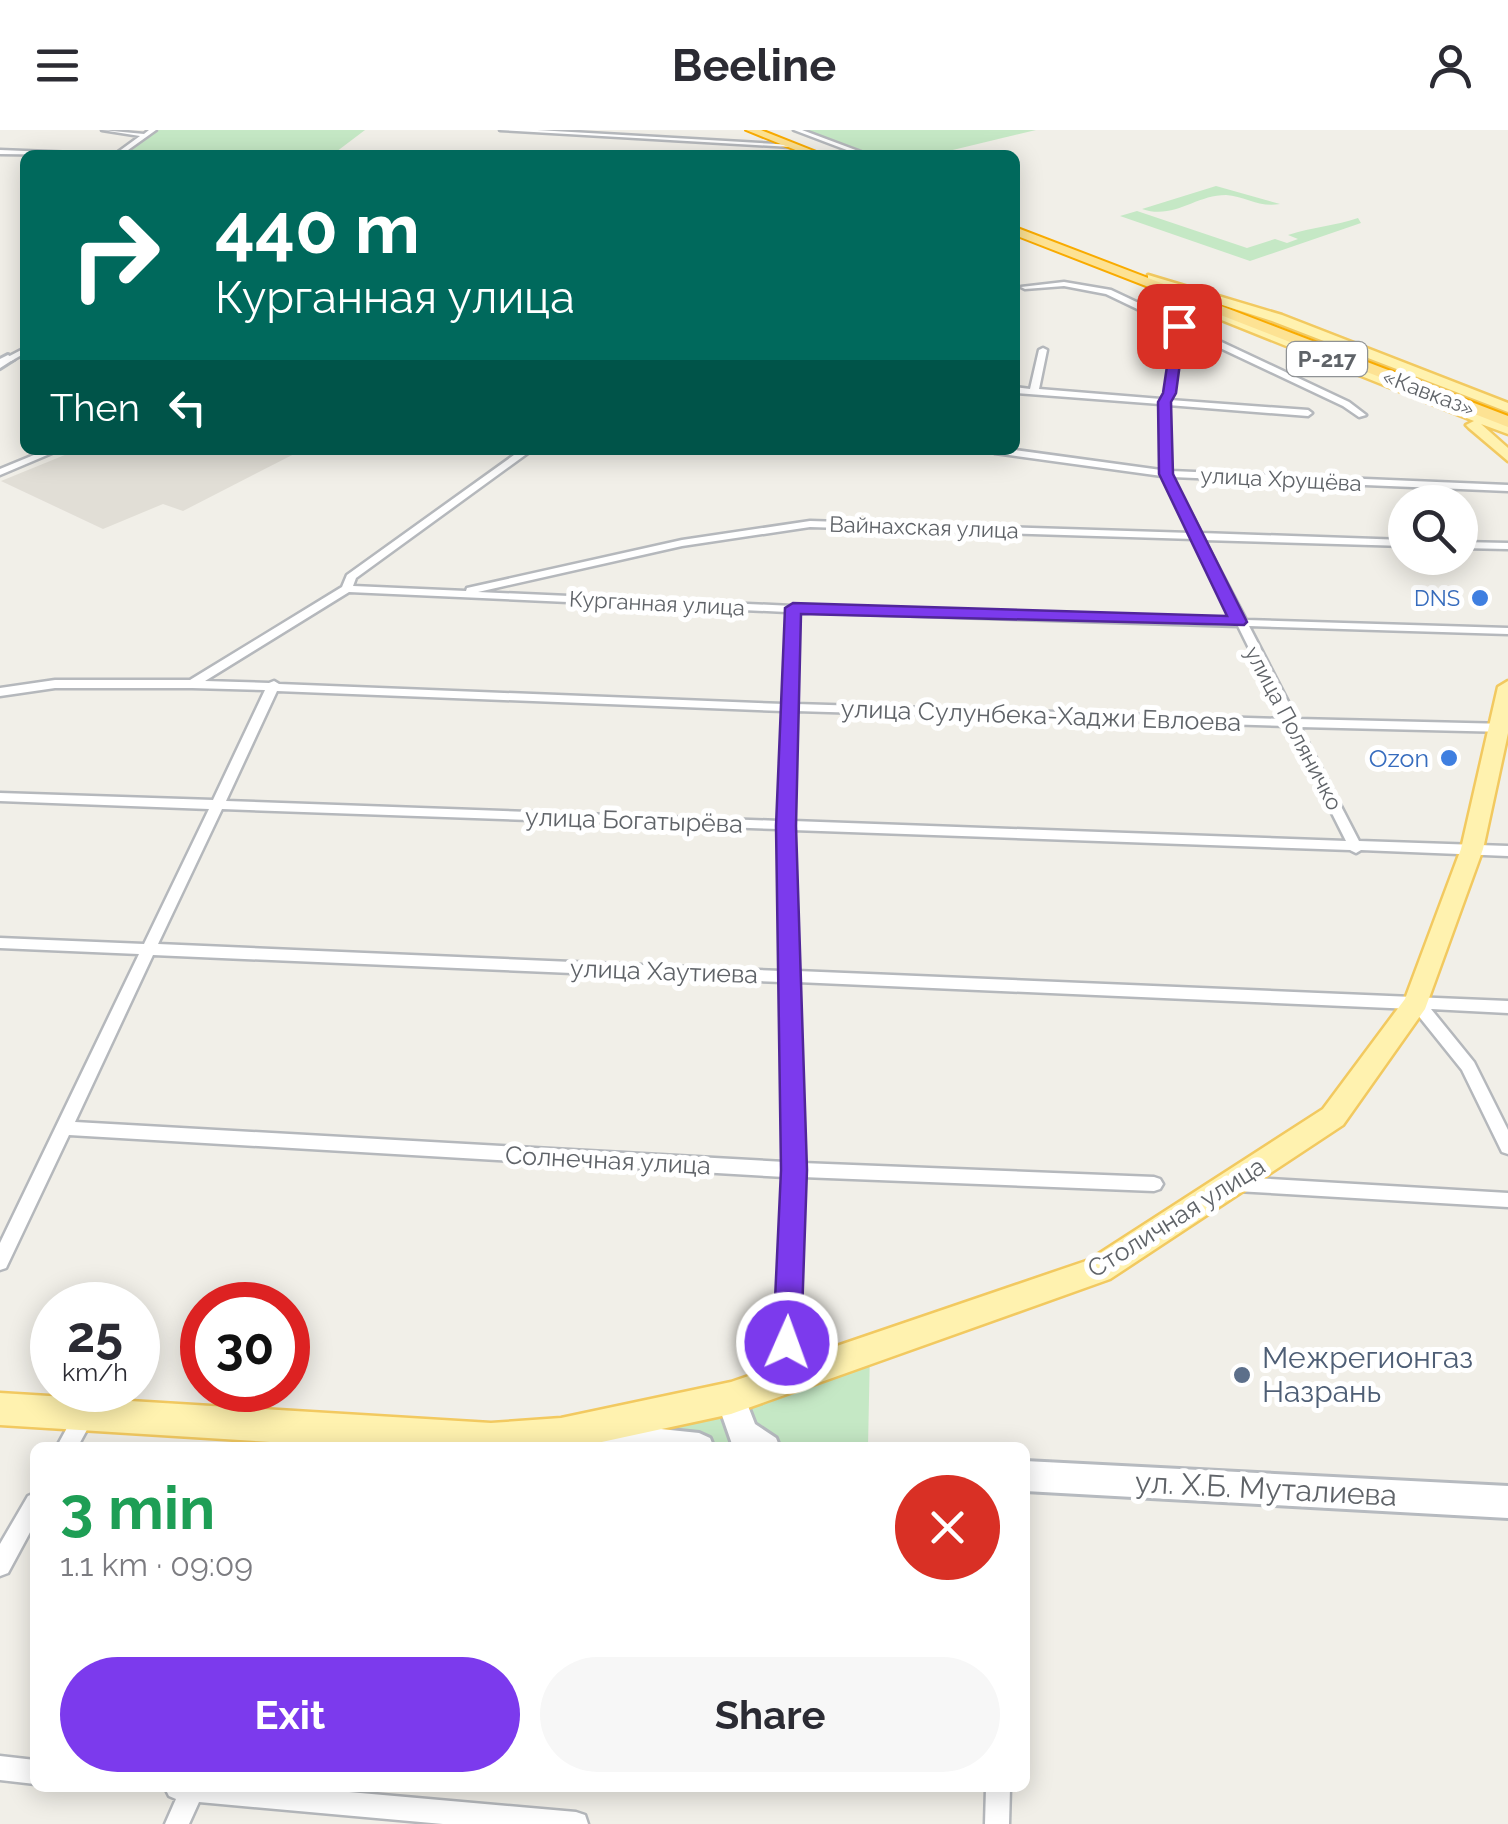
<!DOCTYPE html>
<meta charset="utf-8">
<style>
body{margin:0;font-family:Raleway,sans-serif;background:#f7f7f7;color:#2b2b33;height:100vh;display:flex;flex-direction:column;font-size:38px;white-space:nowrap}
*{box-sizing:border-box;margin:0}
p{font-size:32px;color:#7c7c81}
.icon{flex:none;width:55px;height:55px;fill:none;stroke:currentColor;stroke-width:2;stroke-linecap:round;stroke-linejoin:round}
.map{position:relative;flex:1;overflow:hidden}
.side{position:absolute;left:30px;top:1312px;width:1000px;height:350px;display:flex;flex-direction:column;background:#fff;border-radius:15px;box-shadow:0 5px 25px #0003}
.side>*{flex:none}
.banner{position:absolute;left:20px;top:20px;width:1000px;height:305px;border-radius:15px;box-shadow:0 5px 25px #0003;background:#00695c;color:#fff;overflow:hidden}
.buttons{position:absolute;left:1388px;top:355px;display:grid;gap:20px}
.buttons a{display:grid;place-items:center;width:90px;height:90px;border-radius:50%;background:#fff;box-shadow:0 5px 25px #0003;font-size:50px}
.speed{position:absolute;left:30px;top:1152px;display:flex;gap:20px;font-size:50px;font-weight:700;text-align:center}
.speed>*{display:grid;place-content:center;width:130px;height:130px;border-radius:50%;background:#fff;box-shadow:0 5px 25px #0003;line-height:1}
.speed small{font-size:25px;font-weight:400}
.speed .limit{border:15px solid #d22;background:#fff;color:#111}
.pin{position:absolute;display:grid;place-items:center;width:85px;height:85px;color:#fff;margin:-42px;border-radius:20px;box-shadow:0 5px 15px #0006}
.me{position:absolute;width:110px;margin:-55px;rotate:2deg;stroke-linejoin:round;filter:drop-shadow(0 0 8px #0008)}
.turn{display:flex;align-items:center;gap:35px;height:210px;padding:0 30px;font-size:45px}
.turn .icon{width:130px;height:130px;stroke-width:2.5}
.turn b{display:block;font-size:70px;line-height:85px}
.then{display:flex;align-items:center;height:95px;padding:0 30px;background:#0003;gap:20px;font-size:38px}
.round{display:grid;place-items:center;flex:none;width:105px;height:105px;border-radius:52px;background:#f7f7f7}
.headline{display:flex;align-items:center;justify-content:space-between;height:170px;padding:0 30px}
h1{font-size:60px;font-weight:700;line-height:75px;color:#1e9e55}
.primary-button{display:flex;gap:20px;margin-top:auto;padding:20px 30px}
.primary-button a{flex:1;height:115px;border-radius:60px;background:#7c3aed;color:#fff;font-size:40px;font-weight:700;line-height:115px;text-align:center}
.primary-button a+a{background:#f7f7f7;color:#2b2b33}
header{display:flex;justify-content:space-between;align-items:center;height:130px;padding:0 30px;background:#fff;font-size:45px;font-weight:700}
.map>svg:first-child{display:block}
.education{fill:#e1ded6}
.green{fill:#c5e8c5}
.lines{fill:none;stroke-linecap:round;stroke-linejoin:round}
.street-casing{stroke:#b5b8bc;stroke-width:5}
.secondary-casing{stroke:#b6babf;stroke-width:6}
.primary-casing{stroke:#f2c960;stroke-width:5}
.highway-casing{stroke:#f9ab00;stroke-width:4}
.street{fill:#fff;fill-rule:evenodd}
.secondary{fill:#fff;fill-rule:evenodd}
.primary{fill:#fff2af;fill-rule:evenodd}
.highway{fill:#fde293;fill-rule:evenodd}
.route{fill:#7c3aed;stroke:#51269a;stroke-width:2.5}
.shop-dot{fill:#3f7fe0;stroke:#fff;stroke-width:4}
.service-dot{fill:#5c6f8a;stroke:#fff;stroke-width:4}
.labels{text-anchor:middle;stroke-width:10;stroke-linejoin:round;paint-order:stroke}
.shield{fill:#fff;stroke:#8f9295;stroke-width:2.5}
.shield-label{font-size:22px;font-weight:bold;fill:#5f6368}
.far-street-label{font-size:22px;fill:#5f6368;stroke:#fff}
.far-shop-label{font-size:22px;fill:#366cbe;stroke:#fff;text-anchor:end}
.street-label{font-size:25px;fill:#5f6368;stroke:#fff}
.shop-label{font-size:25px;fill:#366cbe;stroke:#fff;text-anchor:end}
.near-service-label{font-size:30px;fill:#4e5e75;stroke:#fff;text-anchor:start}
.near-street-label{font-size:30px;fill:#5f6368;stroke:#fff}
</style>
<header><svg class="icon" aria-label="menu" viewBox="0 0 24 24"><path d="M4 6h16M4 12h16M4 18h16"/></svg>Beeline<svg class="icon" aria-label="person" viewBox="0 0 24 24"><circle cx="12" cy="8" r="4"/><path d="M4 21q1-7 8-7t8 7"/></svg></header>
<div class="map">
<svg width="1508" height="1694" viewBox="0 0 1508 1694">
<rect width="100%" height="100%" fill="#f1efe8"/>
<path class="education" d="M 77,320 L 302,320 L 183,381 L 163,374 L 103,399 L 1,351 Z"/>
<path class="green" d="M 159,0 L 365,0 L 332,25 L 138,25 L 130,20 Z
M 806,0 L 1036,0 L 932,25 L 875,25 Z
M 1216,56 L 1280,74 C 1259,78 1245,66 1226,65 C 1195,65 1174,90 1142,79 Z
M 1137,81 L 1247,118 L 1275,109 L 1287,113 L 1298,109 L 1288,105 C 1313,97 1334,96 1358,88 L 1361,93 L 1250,131 L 1120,86 Z
M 870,1219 L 868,1317 L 699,1318 L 561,1304 Z"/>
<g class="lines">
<g class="street-casing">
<path id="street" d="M 102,0 L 144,4 L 149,0 L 156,0 L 121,25 L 114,25 L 140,6 Z
M 500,0 L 537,0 L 794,15 L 791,17 Z
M 794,0 L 802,0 L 869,25 L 860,25 Z
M 0,20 L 75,23 L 78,25 L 0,24 Z
M 1064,152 L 1111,160 L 1349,272 L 1366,285 L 1359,287 L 1343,276 L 1182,200 L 1173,263 L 1170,270 L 1308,280 L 1312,283 L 1308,286 L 1168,275 L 1171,341 L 1508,355 L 1508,361 L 1172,347 L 1201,403 L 1405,410 L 1405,416 L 1204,410 L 1246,490 L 1508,498 L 1508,504 L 1249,496 L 1297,589 L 1508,594 L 1508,602 L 1300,597 L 1359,711 L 1508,716 L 1508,726 L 1361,720 L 1356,723 L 1350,720 L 793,700 L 797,841 L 1508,871 L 1508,883 L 1431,879 L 1474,932 L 1508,1000 L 1508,1024 L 1502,1022 L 1462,940 L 1413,879 L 797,852 L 802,1033 L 1154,1047 L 1160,1049 L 1163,1054 L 1160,1059 L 1154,1061 L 802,1047 L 796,1247 L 793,1253 L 786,1256 L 779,1253 L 776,1247 L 785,1047 L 69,1005 L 6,1138 L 0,1140 L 0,1113 L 139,824 L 0,818 L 0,808 L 144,814 L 209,679 L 0,671 L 0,663 L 213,670 L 265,560 L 192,558 L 55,558 L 0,566 L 0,558 L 55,550 L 190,550 L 342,457 L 347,445 L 521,320 L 532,320 L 356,448 L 353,456 L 466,461 L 467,458 L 682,410 L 810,391 L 1191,403 L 1162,346 L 995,323 L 990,320 L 1015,320 L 1161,340 L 1160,274 L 1015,263 L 1015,257 L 1030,259 L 1039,220 L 1043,218 L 1047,220 L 1039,259 L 1161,269 L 1165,263 L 1175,197 L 1106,164 L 1064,156 L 1025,159 L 1021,157 ZM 810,397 L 1194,409 L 1234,489 L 793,476 L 478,462 L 682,416 ZM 349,462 L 787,482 L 784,574 L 279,554 L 274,551 L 269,553 L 205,551 ZM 798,482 L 1238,496 L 1284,589 L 796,574 ZM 277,561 L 784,581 L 780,691 L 226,671 ZM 796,581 L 1288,596 L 1346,711 L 793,691 ZM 222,679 L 779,699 L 782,841 L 158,814 ZM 153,825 L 782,852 L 785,1032 L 75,992 Z
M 25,218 L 25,223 L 11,231 L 4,229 Z
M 46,320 L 59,320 L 0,345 L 0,339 Z
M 1460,412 L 1508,413 L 1508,419 L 1460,418 Z
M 1236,1047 L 1508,1063 L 1508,1077 L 1236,1061 L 1230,1059 L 1227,1054 L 1230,1049 Z
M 86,1274 L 93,1276 L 96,1283 L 77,1318 L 56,1318 L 79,1276 Z
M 35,1363 L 35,1393 L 8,1443 L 0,1446 L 0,1414 L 28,1366 Z
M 0,1626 L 35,1630 L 35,1654 L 0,1650 Z
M 165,1658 L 304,1658 L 576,1682 L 585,1685 L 588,1694 L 443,1694 L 199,1672 L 189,1694 L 165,1694 L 176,1669 L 169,1666 Z
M 986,1658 L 1010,1658 L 1009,1694 L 985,1694 Z"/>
</g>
<g class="secondary-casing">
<path id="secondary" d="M 8,225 L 14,229 L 0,238 L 0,229 Z
M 731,1254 L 741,1258 L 755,1294 L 776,1308 L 780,1318 L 737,1318 L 732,1314 L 716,1268 L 721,1258 Z
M 584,1291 L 699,1303 L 710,1308 L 714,1318 L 576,1318 L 569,1306 L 573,1296 Z
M 1025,1331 L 1508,1356 L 1508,1388 L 1025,1361 Z"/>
</g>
<g class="primary-casing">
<path id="primary" d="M 1148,145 L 1282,185 L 1508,273 L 1508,282 L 1272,191 L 1148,151 Z
M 1199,175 L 1209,175 L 1508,294 L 1508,304 L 1481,294 L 1508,318 L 1508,331 L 1469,298 L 1466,295 L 1474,291 L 1199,181 Z
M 1508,551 L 1508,603 L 1483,719 L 1425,879 L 1343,995 L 1110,1149 L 731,1284 L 574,1318 L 366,1318 L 0,1295 L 0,1263 L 491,1293 L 561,1288 L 731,1252 L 1089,1130 L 1323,979 L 1405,869 L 1461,719 L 1498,557 Z"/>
</g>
<g class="highway-casing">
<path id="highway" d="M 746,0 L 761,0 L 824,25 L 808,25 Z
M 1015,97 L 1508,286 L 1508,297 L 1015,105 Z"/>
</g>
<use href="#street" class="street"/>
<use href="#secondary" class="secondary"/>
<use href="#primary" class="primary"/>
<use href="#highway" class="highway"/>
</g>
<path class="route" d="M 1179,193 L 1185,196 L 1176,263 L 1171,272 L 1173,344 L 1247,492 L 1244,495 L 801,484 L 796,696 L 807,1040 L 801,1213 L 797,1222 L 787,1226 L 777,1222 L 773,1213 L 781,1040 L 776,696 L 785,478 L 793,473 L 1227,486 L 1159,344 L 1158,272 L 1163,263 L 1173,196 Z"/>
<g class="shop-dot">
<circle cx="1480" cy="468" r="10"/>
<circle cx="1449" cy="628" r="10"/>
</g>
<circle class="service-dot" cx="1242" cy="1245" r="10"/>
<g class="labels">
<rect class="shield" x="1287" y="212" width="80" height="34" rx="8"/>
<g class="shield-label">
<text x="1327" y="237">Р-217</text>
</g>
<g class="far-street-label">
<text transform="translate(1429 262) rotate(21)" y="8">«Кавказ»</text>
<text transform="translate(1281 349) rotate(3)" y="8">улица Хрущёва</text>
<text transform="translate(924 397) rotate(2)" y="8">Вайнахская улица</text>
<text transform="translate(657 473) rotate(3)" y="8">Курганная улица</text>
<text transform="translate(1294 598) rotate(62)" y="8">улица Поляничко</text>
</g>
<g class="far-shop-label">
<text x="1460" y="476">DNS</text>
</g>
<g class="street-label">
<text transform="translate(1041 585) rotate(2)" y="9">улица Сулунбека-Хаджи Евлоева</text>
<text transform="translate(634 690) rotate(2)" y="9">улица Богатырёва</text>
<text transform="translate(664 841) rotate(2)" y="9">улица Хаутиева</text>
<text transform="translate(608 1030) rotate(3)" y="9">Солнечная улица</text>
<text transform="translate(1176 1087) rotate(-32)" y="9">Столичная улица</text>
</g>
<g class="shop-label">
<text x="1429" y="637">Ozon</text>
</g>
<g class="near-service-label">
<text x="1262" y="1238">Межрегионгаз<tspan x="1262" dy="34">Назрань</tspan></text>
</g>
<g class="near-street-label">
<text transform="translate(1266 1359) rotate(3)" y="10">ул. Х.Б. Муталиева</text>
</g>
</g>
</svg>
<div class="buttons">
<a><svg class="icon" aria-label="search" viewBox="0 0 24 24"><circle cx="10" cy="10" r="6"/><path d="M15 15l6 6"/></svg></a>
</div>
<div class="speed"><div>25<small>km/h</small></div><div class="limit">30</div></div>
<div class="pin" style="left:1179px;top:196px;background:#d93025"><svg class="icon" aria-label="arrive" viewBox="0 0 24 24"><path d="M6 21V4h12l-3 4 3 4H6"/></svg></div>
<svg class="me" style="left:787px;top:1213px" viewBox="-20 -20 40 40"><circle r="17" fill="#7c3aed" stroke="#fff" stroke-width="3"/><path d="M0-11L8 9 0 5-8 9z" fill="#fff"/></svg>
<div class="banner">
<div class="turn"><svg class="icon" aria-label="right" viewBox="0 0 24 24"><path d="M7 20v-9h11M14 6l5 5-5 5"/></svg><div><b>440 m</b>Курганная улица</div></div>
<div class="then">Then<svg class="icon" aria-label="left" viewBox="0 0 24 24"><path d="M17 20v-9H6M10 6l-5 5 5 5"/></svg></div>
</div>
<section class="side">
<div class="headline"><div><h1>3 min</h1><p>1.1 km · 09:09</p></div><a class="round" style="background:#d93025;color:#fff"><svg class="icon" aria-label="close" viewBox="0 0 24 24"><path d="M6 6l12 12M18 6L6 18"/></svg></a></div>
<div class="primary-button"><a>Exit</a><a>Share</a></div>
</section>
</div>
